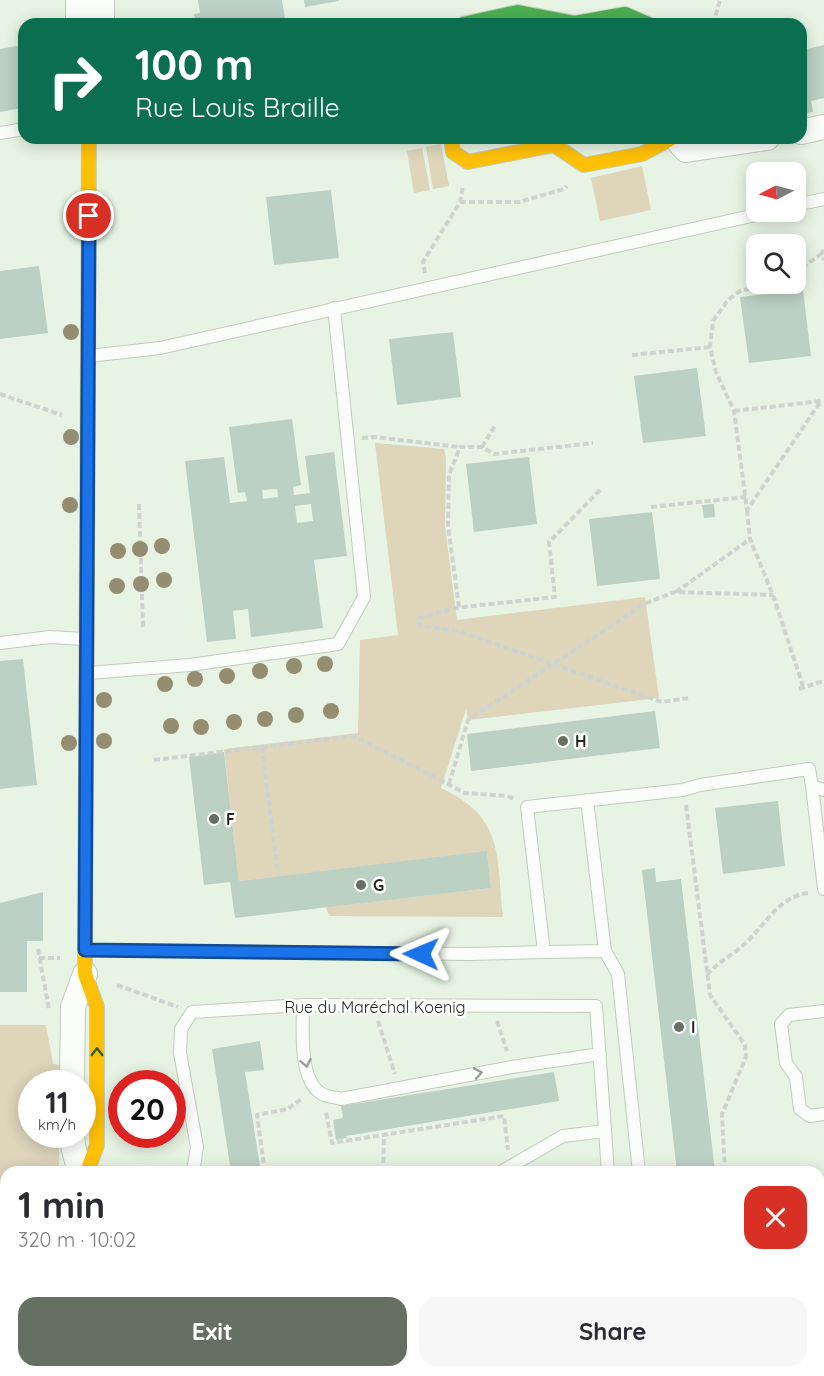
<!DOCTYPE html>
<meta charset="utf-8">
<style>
body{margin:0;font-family:Quicksand,sans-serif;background:#f7f7f7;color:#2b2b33;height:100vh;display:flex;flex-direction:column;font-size:22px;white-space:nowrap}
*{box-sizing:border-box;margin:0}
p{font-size:20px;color:#7c7c81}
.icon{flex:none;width:33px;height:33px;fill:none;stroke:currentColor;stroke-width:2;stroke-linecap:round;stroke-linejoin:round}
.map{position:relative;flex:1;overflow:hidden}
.details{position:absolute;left:0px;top:1166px;width:825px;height:212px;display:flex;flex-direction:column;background:#fff;border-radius:18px 18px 0 0;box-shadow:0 3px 15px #0003}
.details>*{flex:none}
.top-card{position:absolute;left:18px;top:18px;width:789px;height:126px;border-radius:18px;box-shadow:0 3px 15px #0003;background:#0b6e4f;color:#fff;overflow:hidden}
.needle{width:39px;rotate:264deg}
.fabs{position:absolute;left:746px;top:162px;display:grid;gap:12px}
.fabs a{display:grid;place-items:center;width:60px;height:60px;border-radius:12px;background:#fff;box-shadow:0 3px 15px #0003;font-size:30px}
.speed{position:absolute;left:18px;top:1070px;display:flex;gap:12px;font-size:30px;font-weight:700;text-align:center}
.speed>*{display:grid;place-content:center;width:78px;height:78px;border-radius:50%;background:#fff;box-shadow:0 3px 15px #0003;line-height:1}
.speed small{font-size:15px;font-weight:400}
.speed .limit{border:9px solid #d22;background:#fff;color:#111}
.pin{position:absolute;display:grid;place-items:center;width:51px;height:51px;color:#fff;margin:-26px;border:3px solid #fff;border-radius:50%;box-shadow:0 2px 6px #0007}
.me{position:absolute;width:66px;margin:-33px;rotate:271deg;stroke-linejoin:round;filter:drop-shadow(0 0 4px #0008)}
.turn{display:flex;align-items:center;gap:21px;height:126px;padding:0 18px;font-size:27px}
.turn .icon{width:78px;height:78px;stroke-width:2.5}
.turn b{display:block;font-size:42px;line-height:51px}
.round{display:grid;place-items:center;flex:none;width:63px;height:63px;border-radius:18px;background:#f7f7f7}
.headline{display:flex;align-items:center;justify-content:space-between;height:102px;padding:0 18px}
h1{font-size:36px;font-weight:700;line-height:45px}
.button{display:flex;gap:12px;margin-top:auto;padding:12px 18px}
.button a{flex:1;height:69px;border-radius:18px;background:#656f62;color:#fff;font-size:24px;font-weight:700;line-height:69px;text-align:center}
.button a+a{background:#f7f7f7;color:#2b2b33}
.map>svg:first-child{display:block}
.green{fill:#ded5bb}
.building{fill:#bdd0c4;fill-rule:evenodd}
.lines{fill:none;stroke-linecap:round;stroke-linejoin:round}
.lane-casing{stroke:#c1cbbe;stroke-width:14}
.street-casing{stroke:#c1cbbe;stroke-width:26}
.fast-casing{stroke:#c1cbbe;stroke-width:16}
.slow-casing{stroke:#c1cbbe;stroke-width:16}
.path{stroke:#cfd3cf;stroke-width:4;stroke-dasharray:6 3;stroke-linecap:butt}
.lane{stroke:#fbfdfb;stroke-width:12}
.street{stroke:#fbfdfb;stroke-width:24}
.fast{stroke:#4caf50;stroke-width:14}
.slow{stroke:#ffc107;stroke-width:14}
.tree{fill:#958d71}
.oneway{stroke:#315e31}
.oneway2{stroke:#989d97}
.route-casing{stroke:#114b97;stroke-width:15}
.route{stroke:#1a73e8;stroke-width:10}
.poi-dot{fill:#656f62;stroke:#fff;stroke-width:2}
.labels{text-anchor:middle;stroke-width:5;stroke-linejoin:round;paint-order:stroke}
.poi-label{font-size:16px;font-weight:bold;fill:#1f281c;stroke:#fff;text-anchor:start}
.street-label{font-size:16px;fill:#1f281c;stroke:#fff}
</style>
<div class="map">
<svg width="824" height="1376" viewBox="0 0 824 1376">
<rect width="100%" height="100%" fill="#e7f4e3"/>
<path class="green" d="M 441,144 L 449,186 L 433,189 L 426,147 Z
M 422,148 L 430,190 L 414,193 L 407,151 Z
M 642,166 L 651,210 L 600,221 L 591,178 Z
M 375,443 L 444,449 L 446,458 L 445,526 L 457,620 L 645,597 L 659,698 L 468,720 L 466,709 L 441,788 C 505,818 496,855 503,917 L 329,916 L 326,907 L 491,888 L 487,852 L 239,881 L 224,749 L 358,733 L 360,640 L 398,635 Z
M 0,1025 L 46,1025 L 53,1064 L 59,1065 L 60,1083 L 32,1083 L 32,1134 L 59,1134 L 59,1171 L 6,1172 L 6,1215 L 0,1217 Z"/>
<path class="building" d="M 198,0 L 282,0 L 286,24 L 196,24 L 194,14 L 200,13 Z
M 304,0 L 339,0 L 339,1 L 305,7 Z
M 806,38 L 807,49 L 824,45 L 824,98 L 811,101 L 813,112 L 801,114 L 801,39 Z
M 22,45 L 24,83 L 18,84 L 22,108 L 0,112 L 0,49 Z
M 331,190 L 339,258 L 274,265 L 266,197 Z
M 39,266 L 48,333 L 0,339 L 0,271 Z
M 803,290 L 811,356 L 749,363 L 740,297 Z
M 453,332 L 461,397 L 397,405 L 389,339 Z
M 697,368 L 706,436 L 643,443 L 634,376 Z
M 292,419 L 301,485 L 293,487 L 294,495 L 310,493 L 305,456 L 334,452 L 347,556 L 314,560 L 323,628 L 251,637 L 248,609 L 233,611 L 236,639 L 207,642 L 185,461 L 224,457 L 230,503 L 247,501 L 245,492 L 238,493 L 229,427 ZM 277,489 L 278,497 L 263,499 L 262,490 ZM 311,504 L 313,521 L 297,523 L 295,506 Z
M 529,457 L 537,524 L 474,532 L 466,464 Z
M 714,504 L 715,517 L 704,518 L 702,505 Z
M 652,512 L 660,579 L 597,586 L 589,519 Z
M 23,659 L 37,785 L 0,789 L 0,661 Z
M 655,711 L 660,748 L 471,771 L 467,734 Z
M 224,752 L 239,881 L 487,851 L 491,888 L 235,918 L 230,882 L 204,885 L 189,757 Z
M 778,801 L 785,866 L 723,874 L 715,808 Z
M 655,868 L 656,882 L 681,879 L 715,1172 L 677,1172 L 642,870 Z
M 43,892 L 43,941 L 27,941 L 27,992 L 0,992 L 0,903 Z
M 260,1041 L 264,1070 L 245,1072 L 261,1172 L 231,1172 L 212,1049 Z
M 554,1072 L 559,1101 L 346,1136 L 347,1138 L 336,1140 L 333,1120 L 343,1118 L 341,1106 Z
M 6,1268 L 6,1301 L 0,1302 L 0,1269 Z
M 166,1371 L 197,1371 L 198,1376 L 167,1376 Z
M 504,1371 L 535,1371 L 535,1376 L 505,1376 Z
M 648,1371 L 705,1371 L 706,1376 L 648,1376 Z
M 778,1371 L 811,1371 L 816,1376 L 773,1376 Z"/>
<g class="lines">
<g class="lane-casing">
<path id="lane" d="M 0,133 L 24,129
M 795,205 L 824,199
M 89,356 L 160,348 L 769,212
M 0,643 L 50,637 L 84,639
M 88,673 L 190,665 L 338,644 L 364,597 L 334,308
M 812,786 L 824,889
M 87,950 L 469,954 L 544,952 L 527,807 L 683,790 L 700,785 L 809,769 L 812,786 L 824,790
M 605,951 L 618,974 L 639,1172
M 544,952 L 605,951 L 587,800
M 303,1005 C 303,1029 298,1080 322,1094 C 327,1097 336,1097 341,1099 L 512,1067 L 600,1054
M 824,1011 L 789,1015 L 781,1024 L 786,1063 L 796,1077 L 800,1109 L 810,1116 L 824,1114
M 193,1172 L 197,1147 L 180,1053 L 181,1029 L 192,1012 L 303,1005 L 596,1006 L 608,1172
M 501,1172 L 563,1136 L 605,1131
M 492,1371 L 493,1376
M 623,1371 L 624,1376"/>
</g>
<g class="street-casing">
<path id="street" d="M 102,0 L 102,24
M 78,24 L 78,0
M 801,132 L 824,127
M 676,138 L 686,150 L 767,138
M 72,1083 L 73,1007 L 85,974
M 72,1134 L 73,1146 L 80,1172
M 83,1376 L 83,1371"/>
</g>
<g class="fast-casing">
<path id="fast" d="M 463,24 L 518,12 L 575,23 L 625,14 L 648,24
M 86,739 L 88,359"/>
</g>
<g class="slow-casing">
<path id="slow" d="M 451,138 L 453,152 L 468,162 L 554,145 L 584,165 L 642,154 L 672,138
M 88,359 L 89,138
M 86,739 L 85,974 L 97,1007 L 97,1145 L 87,1172"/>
</g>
<path class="path" d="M 713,24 L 720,0
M 460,202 L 519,202 L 564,189 L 567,186
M 824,250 L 821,254 L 824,260
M 425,273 L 423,262 L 460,202 L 463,186
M 795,273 L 821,254
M 632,355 L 710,347
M 0,394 L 62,415
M 734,411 L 821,401 L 747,510 L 734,411 L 716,372 L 710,347 L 713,321 L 728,300 L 740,291 L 770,284
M 362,438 L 375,437 L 460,447
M 482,447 L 496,424
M 600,490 L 549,542 L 555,597 L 455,608 L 419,618 L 420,626 L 458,631 L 662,702 L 689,698
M 139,504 L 143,627
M 651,507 L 746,497
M 747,510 L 750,539 L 773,595 L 803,686
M 676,592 L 750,539
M 459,607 L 448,526 L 449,475 L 460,447 L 482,447 L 494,454 L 593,443
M 799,689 L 824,681
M 262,747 L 277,868
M 154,760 L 354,736 L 465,793 L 507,796 L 514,799
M 449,784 L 468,720 L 646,603 L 675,592 L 773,595
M 686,805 L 710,995 L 745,1045 L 746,1057 L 722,1114 L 725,1172
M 38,949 L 49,1010
M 39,958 L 60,958
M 707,975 C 717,963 727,958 740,948 C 763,930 776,897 808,893
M 117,985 L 178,1007
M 378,1021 L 395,1074
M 497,1021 L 507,1051
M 326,1113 L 332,1143 L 504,1116 L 508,1150
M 265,1172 L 257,1115 L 288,1109 L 303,1098
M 383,1172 L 384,1136
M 0,1315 L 6,1314
M 203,1371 L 204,1376
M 255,1371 L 259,1371
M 324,1371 L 325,1376
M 419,1371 L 424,1376
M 540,1371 L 540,1376
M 367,1376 L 368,1371"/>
<use href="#lane" class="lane"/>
<use href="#street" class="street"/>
<use href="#fast" class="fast"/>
<use href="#slow" class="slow"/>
</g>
<g class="tree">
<circle cx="71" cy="332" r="8"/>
<circle cx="71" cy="437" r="8"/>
<circle cx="70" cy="505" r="8"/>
<circle cx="162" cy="546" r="8"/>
<circle cx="140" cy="549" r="8"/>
<circle cx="118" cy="551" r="8"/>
<circle cx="164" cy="580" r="8"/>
<circle cx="141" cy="584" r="8"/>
<circle cx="117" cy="586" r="8"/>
<circle cx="325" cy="664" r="8"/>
<circle cx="294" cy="666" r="8"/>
<circle cx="260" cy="671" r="8"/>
<circle cx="227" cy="676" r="8"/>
<circle cx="195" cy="679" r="8"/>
<circle cx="165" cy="684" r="8"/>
<circle cx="104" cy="700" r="8"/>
<circle cx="331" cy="711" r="8"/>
<circle cx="296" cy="715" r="8"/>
<circle cx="265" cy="719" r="8"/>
<circle cx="234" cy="722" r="8"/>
<circle cx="171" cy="726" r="8"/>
<circle cx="201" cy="727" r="8"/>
<circle cx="104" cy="741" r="8"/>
<circle cx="69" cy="743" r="8"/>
</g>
<defs><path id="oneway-chevron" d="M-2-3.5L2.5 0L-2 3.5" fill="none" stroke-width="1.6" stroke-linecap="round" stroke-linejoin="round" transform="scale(1.5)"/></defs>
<use class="oneway" href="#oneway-chevron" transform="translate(97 1052) rotate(-90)"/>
<g class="oneway2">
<use href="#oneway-chevron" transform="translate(306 1063) rotate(78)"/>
<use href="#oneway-chevron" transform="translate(478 1073) rotate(-10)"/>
</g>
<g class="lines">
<g class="route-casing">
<path id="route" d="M 89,216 L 85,950 L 421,954"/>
</g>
<use href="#route" class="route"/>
</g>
<g class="poi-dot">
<circle cx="563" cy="741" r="6"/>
<circle cx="214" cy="819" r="6"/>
<circle cx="361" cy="885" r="6"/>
<circle cx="679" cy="1027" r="6"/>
</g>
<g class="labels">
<g class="poi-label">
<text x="575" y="747">H</text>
<text x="226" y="825">F</text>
<text x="373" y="891">G</text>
<text x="691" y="1033">I</text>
</g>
<g class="street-label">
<text x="375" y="1013">Rue du Maréchal Koenig</text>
</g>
</g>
</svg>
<div class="fabs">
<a><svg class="needle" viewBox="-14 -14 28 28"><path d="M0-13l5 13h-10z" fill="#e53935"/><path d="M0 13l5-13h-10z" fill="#7c7c81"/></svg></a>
<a><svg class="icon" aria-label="search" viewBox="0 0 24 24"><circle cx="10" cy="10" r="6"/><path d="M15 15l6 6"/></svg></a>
</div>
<div class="speed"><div>11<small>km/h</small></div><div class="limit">20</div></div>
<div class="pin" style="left:89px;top:216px;background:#d93025"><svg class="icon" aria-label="arrive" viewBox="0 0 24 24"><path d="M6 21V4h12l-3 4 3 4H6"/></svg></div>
<svg class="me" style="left:421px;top:954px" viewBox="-20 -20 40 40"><path d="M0-17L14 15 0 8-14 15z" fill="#1a73e8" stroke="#fff" stroke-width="4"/></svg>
<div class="top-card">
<div class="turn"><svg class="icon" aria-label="right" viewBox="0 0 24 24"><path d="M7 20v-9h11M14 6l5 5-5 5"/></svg><div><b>100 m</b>Rue Louis Braille</div></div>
</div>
<section class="details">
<div class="headline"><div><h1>1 min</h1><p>320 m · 10:02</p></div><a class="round" style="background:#d93025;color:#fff"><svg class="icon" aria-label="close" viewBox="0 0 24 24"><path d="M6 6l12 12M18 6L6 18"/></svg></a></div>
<div class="button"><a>Exit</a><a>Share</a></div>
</section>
</div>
